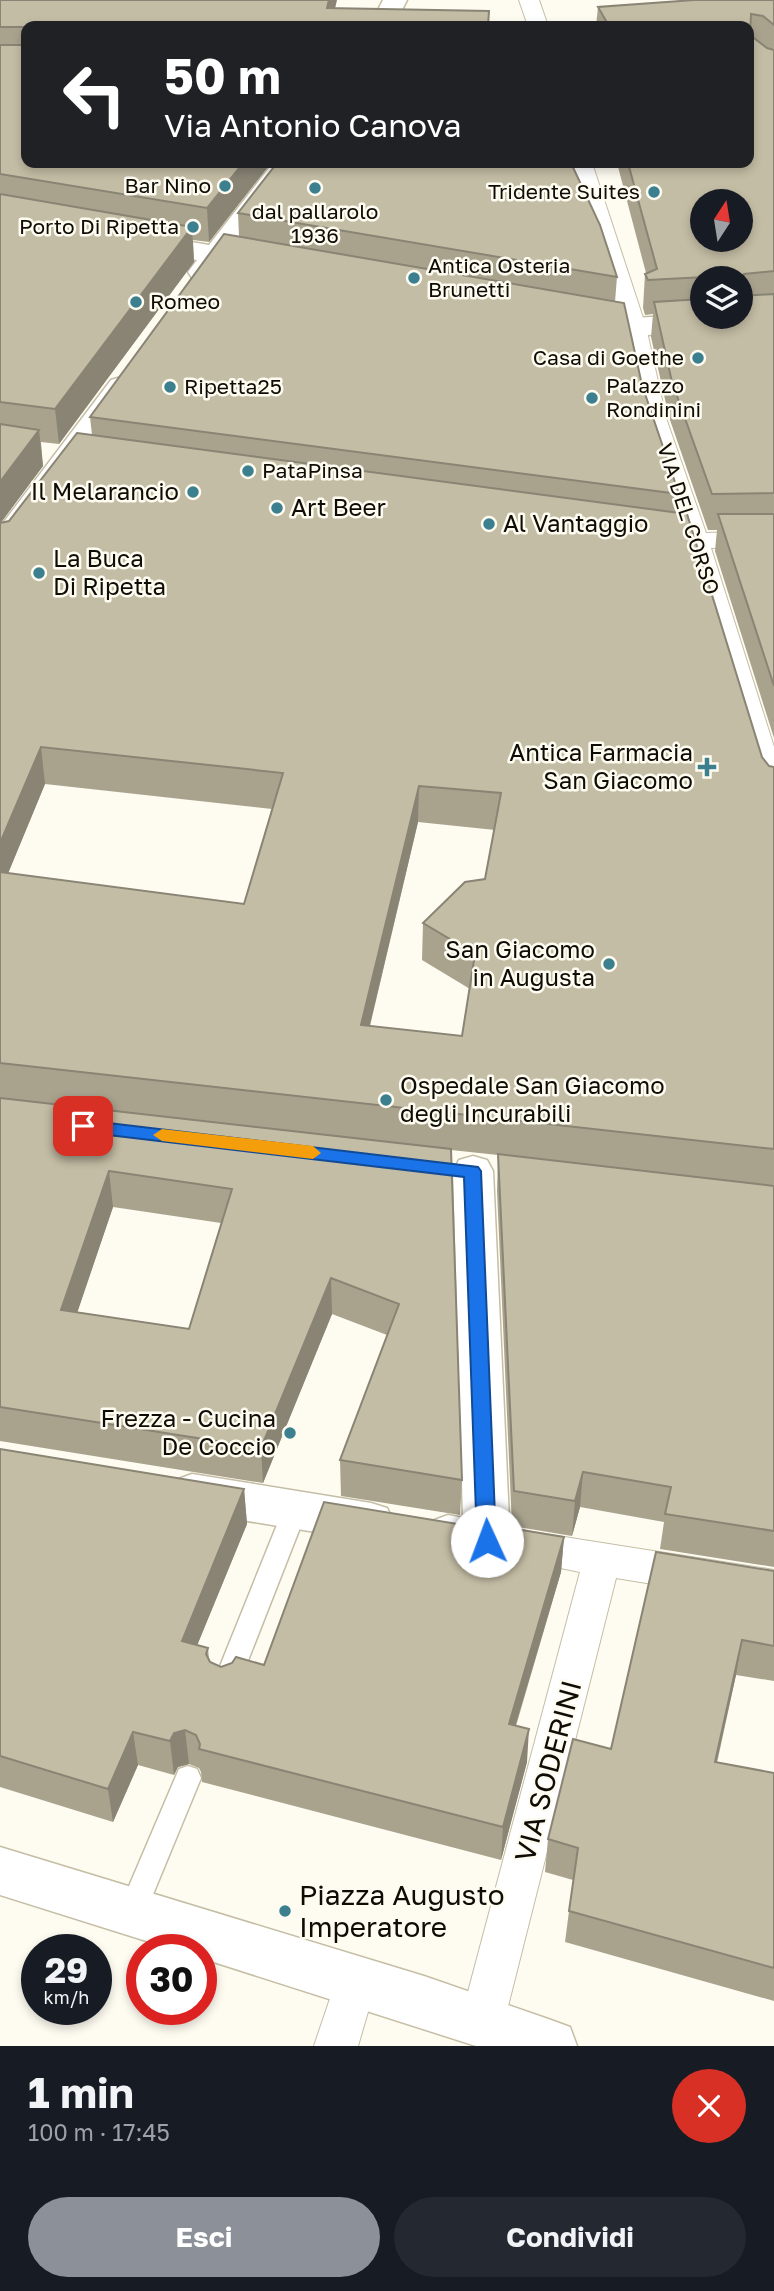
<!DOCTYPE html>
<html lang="it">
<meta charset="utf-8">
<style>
body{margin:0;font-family:"Golos Text",sans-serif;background:#242831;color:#f1f3f6;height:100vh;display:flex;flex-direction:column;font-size:26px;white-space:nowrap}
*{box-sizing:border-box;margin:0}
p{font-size:23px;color:#9ea1a6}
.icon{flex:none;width:38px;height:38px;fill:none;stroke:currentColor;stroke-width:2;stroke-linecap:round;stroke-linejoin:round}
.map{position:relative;height:2046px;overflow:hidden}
.panel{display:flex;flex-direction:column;background:#171b24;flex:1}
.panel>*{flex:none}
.top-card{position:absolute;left:21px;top:21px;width:733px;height:147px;border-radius:14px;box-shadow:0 4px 10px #0003;background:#202124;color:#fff;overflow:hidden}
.needle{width:46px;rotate:12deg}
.fabs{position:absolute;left:690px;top:189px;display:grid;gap:14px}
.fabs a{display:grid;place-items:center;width:63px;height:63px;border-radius:50%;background:#171b24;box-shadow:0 4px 10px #0003;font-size:35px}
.speed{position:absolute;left:21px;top:1934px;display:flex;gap:14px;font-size:35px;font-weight:700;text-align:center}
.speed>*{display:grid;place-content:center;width:91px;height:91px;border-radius:50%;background:#171b24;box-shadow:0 4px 10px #0003;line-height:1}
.speed small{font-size:18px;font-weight:400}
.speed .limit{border:10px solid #d22;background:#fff;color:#111}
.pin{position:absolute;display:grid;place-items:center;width:60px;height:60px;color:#fff;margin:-30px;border-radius:14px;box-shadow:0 4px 10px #0006}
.me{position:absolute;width:77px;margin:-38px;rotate:358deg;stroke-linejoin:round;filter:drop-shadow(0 0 5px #0008)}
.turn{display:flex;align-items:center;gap:24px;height:147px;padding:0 28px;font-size:32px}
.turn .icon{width:91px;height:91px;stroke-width:2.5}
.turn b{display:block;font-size:49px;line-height:60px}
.round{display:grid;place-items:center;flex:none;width:74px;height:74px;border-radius:37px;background:#242831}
.summary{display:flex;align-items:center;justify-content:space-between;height:119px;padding:0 28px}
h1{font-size:42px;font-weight:700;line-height:52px}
.primary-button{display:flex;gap:14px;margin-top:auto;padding:14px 28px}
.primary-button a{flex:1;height:80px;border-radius:42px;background:#8c9099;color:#fff;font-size:28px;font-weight:700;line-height:80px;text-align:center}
.primary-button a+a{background:#242831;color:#f1f3f6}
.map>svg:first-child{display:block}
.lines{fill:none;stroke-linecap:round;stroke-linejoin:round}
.service-casing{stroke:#c5bea5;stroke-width:3}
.pedestrian-casing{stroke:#c5bea5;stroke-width:2}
.minor-casing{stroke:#c5bea5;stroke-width:3}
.service{fill:#fff;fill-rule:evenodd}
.pedestrian{fill:#fff;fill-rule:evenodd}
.minor{fill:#fff;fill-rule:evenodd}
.wall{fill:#a9a38e;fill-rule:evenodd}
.shaded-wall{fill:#898474}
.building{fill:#c4bda5;stroke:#898474;stroke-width:2;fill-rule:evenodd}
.route{fill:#1a73e8;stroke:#114b97;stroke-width:2}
.slow{fill:#f59e0b}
.poi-dot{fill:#3c808f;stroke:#fefbf1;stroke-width:2.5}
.labels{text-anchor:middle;stroke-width:5;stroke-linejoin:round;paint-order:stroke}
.far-poi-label{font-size:21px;fill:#0e0c04;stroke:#fefbf1;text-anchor:start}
.far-street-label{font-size:21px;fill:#0e0c04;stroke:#fefbf1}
.poi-label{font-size:24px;fill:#0e0c04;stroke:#fefbf1;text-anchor:end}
.near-street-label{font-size:28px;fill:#0e0c04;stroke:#fefbf1}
.near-poi-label{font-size:28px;fill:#0e0c04;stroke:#fefbf1;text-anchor:start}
</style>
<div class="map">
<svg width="774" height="2046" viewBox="0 0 774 2046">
<rect width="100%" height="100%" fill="#fefbf1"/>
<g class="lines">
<g class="service-casing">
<path id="service" d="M 295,1499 L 304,1503 L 307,1510 L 240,1681 L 236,1689 L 227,1693 L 218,1689 L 214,1681 L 283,1510 L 286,1503 Z
M 188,1766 L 197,1769 L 201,1778 L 142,1921 L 132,1925 L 122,1921 L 118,1912 L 179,1769 Z"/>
</g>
<g class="pedestrian-casing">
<path id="pedestrian" d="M 519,0 L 539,0 L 548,26 L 528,26 Z
M 570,163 L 592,163 L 646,327 L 666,418 L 706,533 L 774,531 L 774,547 L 711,548 L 774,747 L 774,802 L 764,800 L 760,793 L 685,547 L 644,541 L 640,536 L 644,531 L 653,528 L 680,531 L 642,418 L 622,327 Z
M 520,1530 L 774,1570 L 774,1604 L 616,1578 L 504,2022 L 497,2037 L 482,2043 L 467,2037 L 460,2022 L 580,1572 L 507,1557 L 501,1546 L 507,1535 Z
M 356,1960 L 371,1966 L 377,1981 L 358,2046 L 314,2046 L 341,1966 Z"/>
</g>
<g class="minor-casing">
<path id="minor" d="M 383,0 L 407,0 L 394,26 L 370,26 Z
M 273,163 L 300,163 L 234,249 L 270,256 L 274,262 L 270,268 L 260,270 L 223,264 C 213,276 208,282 192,278 L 188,272 L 197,260 L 133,248 L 129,242 L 133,236 L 143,234 L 209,245 Z
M 774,308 L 774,326 L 634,336 L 568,324 L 564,318 L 568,312 L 578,309 L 634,318 L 702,314 L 702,317 L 740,317 L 740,311 Z
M 121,377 L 131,380 L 136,386 L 11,556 L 0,559 L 0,527 L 111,380 Z
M 473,1156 L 487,1160 L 493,1171 L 510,1541 L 503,1555 C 479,1563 456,1557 432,1549 L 425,1535 L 432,1521 L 448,1515 L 463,1518 L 453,1171 L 459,1160 Z
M 192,1474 L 371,1503 L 387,1508 L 394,1522 L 387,1536 L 371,1541 L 192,1512 L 176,1506 L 169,1493 L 176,1480 Z
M 0,1847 L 424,1976 L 551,2020 L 570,2027 L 577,2046 L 476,2046 L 201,1958 L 201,1950 L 175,1950 L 0,1895 Z"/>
</g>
<use href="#service" class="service"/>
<use href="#pedestrian" class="pedestrian"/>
<use href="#minor" class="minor"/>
</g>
<path class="wall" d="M 0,0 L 26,26 L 271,163 L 209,242 L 193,240 L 194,262 L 59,444 L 41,442 L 43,466 L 0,523 L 9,521 L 92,435 L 90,417 L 239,237 L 238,213 L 617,277 L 615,302 L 679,494 L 678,513 L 762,757 L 769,766 L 774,767 L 774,1567 L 660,1549 L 664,1522 L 580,1507 L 572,1536 L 512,1526 L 497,1191 L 498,1155 L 451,1150 L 462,1480 L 460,1515 L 341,1496 L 340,1460 L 387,1335 L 332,1314 L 263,1483 L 0,1441 ZM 45,784 L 272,809 L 244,904 L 8,873 ZM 418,822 L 495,830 L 485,879 L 423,923 L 422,960 L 470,989 L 462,1036 L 370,1026 ZM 113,1207 L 221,1223 L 189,1329 L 77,1312 Z
M 774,0 L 774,738 L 715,551 L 717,530 L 708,530 L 669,417 L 651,337 L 653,314 L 645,315 L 643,308 L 645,274 L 646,273 L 617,163 L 749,163 L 749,26 L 596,26 L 598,7 ZM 702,278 L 740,278 L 740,317 L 702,317 Z
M 0,1449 L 244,1489 L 247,1524 L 197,1645 L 208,1648 L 209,1659 L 210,1662 L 221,1667 L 264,1665 L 488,1529 L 564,1537 L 561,1572 L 516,1726 L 527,1762 L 501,1860 L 202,1782 L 201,1772 L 199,1768 L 189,1764 L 178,1767 L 174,1775 L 138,1765 L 113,1822 L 0,1787 Z
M 774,1571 L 774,1681 L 736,1675 L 717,1763 L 774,1773 L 774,2001 L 565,1942 L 573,1880 L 545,1872 L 548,1839 L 611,1749 Z"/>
<path class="shaded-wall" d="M 329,0 L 337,0 L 331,26 L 327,8 Z
M 243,163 L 271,163 L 209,242 L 207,208 Z
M 192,227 L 194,262 L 59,444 L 55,409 Z
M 744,274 L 740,304 L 741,280 Z
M 39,430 L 43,466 L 0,524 L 0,482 Z
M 41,747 L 45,784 L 0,893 L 0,843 Z
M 419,786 L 418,822 L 361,1062 L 361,1025 Z
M 109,1171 L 113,1207 L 66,1346 L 61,1310 Z
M 331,1278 L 332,1314 L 263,1483 L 261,1448 Z
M 583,1472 L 580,1507 L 572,1536 L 575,1501 Z
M 244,1489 L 247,1524 L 185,1675 L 182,1641 Z
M 564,1537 L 561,1572 L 506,1757 L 509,1724 Z
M 742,1640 L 736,1675 L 709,1795 L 715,1762 Z
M 529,1729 L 527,1762 L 501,1860 L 503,1827 Z
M 185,1730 L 189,1764 L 178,1767 L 174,1775 L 170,1741 L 174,1733 Z
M 133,1732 L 138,1765 L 113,1822 L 108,1789 Z"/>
<path class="building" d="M 0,0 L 329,0 L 327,8 L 489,11 L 488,26 L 26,26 L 26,163 L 243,163 L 207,208 L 0,174 L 0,45 L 24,45 L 24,27 L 0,27 Z
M 694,0 L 774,0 L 774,25 L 763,16 L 751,14 L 750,35 L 767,48 L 774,50 L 774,271 L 744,274 L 741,280 L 740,278 L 707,278 L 705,277 L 648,280 L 645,274 L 657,269 L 628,163 L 749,163 L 749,26 L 609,26 L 598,7 ZM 702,201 L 740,201 L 740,240 L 702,240 Z
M 277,163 L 571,163 L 600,225 L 617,277 L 238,213 Z
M 0,194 L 192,227 L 55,409 L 0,402 Z
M 224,234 L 624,303 L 642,385 L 679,494 L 90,417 Z
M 774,294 L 774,493 L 712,494 L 672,382 L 654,302 L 702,299 L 702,317 L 740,317 L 740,296 Z
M 0,424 L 39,430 L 0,482 Z
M 77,433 L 687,514 L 762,757 L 769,766 L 774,767 L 774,1149 L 0,1063 L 0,872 L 244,904 L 283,773 L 41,747 L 0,843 L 0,523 L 9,521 ZM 419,786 L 501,793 L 485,879 L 465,882 L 423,923 L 475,954 L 462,1036 L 361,1025 Z
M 718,514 L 774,514 L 774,686 Z
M 0,1098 L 451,1149 L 462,1480 L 340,1460 L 399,1304 L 331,1278 L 261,1448 L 0,1407 ZM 109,1171 L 232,1189 L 189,1329 L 61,1310 Z
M 498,1154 L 774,1186 L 774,1531 L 665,1514 L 671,1487 L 583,1472 L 575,1501 L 514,1491 Z
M 0,1449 L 244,1489 L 182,1641 L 208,1648 L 206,1654 L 210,1662 L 221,1667 L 232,1663 L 236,1657 L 264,1665 L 324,1502 L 488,1529 L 497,1526 L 564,1537 L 509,1724 L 529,1729 L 503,1827 L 199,1749 L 200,1744 L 196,1735 L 185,1730 L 174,1733 L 170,1741 L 133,1732 L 108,1789 L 0,1756 Z
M 656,1552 L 774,1571 L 774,1646 L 742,1640 L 715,1762 L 774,1773 L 774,1968 L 569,1911 L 578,1848 L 548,1839 L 573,1739 L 611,1749 Z"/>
<path class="route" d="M 83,1120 L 478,1167 L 481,1171 L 496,1541 L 494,1547 L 487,1549 L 480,1547 L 477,1541 L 464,1177 L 83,1132 L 75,1126 Z"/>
<path class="slow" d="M 162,1129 L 313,1146 L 321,1153 L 313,1159 L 162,1141 L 153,1135 Z"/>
<g class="poi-dot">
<circle cx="225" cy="186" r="7"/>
<circle cx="315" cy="188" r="7"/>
<circle cx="654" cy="192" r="7"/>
<circle cx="193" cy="227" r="7"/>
<circle cx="414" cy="278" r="7"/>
<circle cx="136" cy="302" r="7"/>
<circle cx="698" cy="358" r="7"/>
<circle cx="170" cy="387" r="7"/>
<circle cx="592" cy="398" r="7"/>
<circle cx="248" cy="471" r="7"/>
<circle cx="193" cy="492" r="7"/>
<circle cx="277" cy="508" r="7"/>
<circle cx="489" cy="524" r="7"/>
<circle cx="39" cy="573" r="7"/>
<path d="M703.5 756.5h7v7h7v7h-7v7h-7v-7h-7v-7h7z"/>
<circle cx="609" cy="964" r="7"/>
<circle cx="386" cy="1100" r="7"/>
<circle cx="290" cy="1433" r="7"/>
<circle cx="285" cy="1911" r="7"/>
</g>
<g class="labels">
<g class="far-poi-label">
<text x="211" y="193" text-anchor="end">Bar Nino</text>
<text x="640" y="199" text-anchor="end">Tridente Suites</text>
<text x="315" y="219" text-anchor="middle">dal pallarolo<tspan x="315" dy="24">1936</tspan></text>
<text x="179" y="234" text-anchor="end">Porto Di Ripetta</text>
<text x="428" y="273">Antica Osteria<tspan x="428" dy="24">Brunetti</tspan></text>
<text x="150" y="309">Romeo</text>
<text x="684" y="365" text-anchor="end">Casa di Goethe</text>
<text x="606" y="393">Palazzo<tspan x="606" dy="24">Rondinini</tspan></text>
<text x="184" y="394">Ripetta25</text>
<text x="262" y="478">PataPinsa</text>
</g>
<g class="far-street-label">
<text transform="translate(688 519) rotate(72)" y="7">VIA DEL CORSO</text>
</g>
<g class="poi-label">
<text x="179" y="500">Il Melarancio</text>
<text x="291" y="516" text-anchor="start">Art Beer</text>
<text x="503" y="532" text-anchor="start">Al Vantaggio</text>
<text x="53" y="567" text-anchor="start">La Buca<tspan x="53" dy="28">Di Ripetta</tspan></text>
<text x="693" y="761">Antica Farmacia<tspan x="693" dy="28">San Giacomo</tspan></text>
<text x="595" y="958">San Giacomo<tspan x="595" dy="28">in Augusta</tspan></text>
<text x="400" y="1094" text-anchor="start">Ospedale San Giacomo<tspan x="400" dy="28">degli Incurabili</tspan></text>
<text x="276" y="1427">Frezza - Cucina<tspan x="276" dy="28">De Coccio</tspan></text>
</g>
<g class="near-street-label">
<text transform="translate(548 1771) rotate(-75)" y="10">VIA SODERINI</text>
</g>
<g class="near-poi-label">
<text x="299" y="1905">Piazza Augusto<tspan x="299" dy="32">Imperatore</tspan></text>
</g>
</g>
</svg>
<div class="fabs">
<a><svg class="needle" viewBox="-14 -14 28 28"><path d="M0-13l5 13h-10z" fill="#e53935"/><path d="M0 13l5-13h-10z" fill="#9ea1a6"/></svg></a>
<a><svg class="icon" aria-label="layers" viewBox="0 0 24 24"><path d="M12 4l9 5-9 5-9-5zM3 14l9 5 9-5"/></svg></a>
</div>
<div class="speed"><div>29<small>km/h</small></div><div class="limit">30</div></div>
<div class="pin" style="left:83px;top:1126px;background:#d93025"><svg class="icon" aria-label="arrive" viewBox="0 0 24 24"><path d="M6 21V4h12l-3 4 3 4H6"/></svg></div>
<svg class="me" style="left:487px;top:1541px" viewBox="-20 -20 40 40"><circle r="19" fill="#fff"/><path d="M0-13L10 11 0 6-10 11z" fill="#1a73e8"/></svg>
<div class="top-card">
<div class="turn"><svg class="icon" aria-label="left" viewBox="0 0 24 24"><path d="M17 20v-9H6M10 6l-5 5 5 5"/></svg><div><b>50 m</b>Via Antonio Canova</div></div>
</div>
</div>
<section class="panel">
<div class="summary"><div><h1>1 min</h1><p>100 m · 17:45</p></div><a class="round" style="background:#d93025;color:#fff"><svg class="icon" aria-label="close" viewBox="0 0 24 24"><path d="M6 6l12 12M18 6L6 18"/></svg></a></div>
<div class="primary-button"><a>Esci</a><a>Condividi</a></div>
</section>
